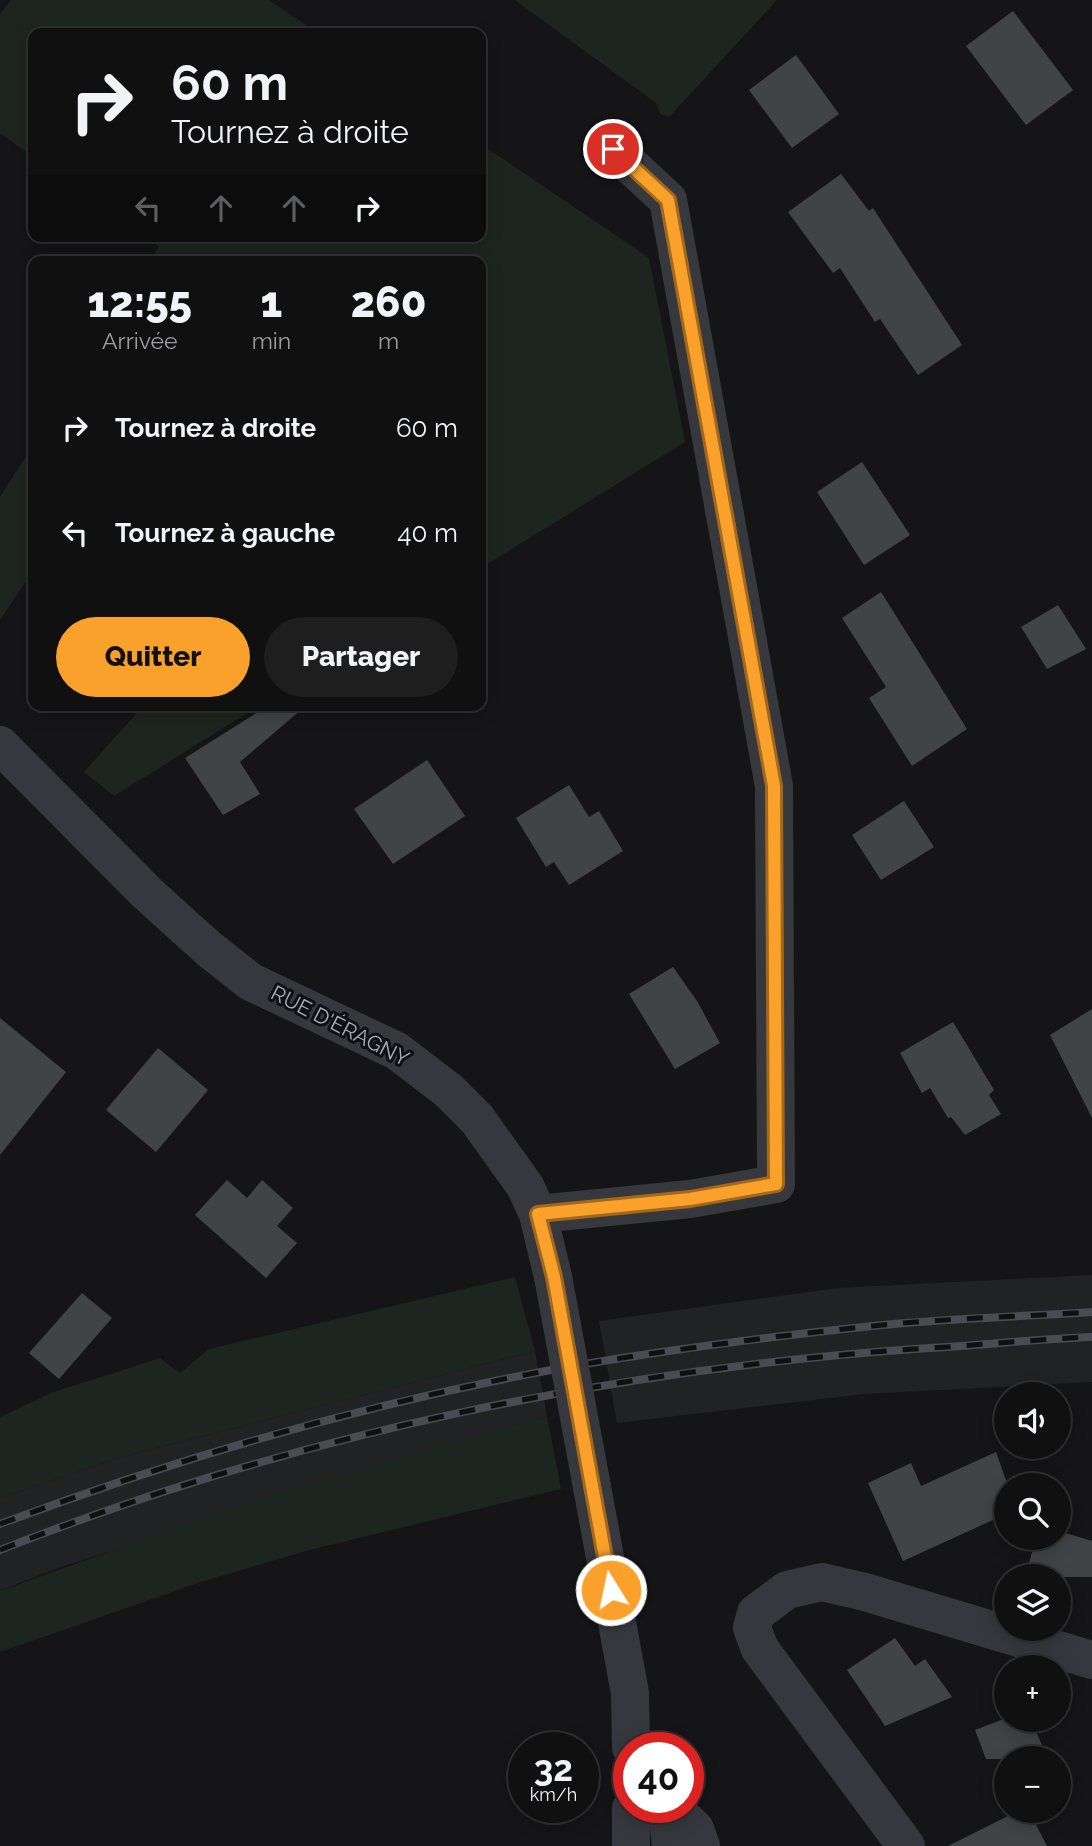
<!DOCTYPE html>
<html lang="fr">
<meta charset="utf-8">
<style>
body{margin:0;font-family:Raleway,sans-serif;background:#1e1e1f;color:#f1f3f6;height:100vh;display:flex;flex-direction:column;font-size:26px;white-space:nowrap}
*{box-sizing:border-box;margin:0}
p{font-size:23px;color:#9c9d9f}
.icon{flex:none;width:38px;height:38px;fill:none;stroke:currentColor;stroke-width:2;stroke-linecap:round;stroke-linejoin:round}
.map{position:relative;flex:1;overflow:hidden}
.panel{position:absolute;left:28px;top:256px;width:458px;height:455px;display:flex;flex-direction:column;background:#101011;border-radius:14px;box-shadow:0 4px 18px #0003,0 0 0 2px #303031}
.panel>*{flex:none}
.top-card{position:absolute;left:28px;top:28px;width:458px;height:214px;border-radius:14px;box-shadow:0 4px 18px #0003,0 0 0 2px #303031;background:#101011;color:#f1f3f6;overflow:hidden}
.controls{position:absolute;left:994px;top:1382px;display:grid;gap:14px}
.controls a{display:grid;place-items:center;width:77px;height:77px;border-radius:50%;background:#101011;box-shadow:0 4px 18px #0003,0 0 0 2px #303031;font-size:35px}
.speed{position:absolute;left:508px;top:1732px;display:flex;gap:14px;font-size:35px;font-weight:700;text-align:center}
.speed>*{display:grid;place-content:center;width:91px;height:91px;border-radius:50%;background:#101011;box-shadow:0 4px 18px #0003,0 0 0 2px #303031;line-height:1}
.speed small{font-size:18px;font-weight:400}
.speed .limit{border:10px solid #d22;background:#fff;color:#111}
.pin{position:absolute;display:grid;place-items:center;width:60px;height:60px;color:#fff;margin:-30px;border:4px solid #fff;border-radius:50%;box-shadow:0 2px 7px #0007}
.me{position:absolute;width:77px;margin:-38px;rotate:350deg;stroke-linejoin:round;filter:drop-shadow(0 0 5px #0008)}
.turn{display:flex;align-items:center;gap:24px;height:147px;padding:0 28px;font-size:32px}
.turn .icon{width:91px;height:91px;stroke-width:2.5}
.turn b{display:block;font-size:49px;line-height:60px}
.lanes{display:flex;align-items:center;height:66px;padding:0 28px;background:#0003;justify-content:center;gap:35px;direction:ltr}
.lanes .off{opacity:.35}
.eta{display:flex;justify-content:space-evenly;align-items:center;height:119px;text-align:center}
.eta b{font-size:42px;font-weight:800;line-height:49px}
.button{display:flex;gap:14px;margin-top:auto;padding:14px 28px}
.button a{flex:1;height:80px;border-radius:42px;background:#f9a12b;color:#111;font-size:28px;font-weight:800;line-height:80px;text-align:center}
.button a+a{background:#1e1e1f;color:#f1f3f6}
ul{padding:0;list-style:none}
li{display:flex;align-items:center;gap:21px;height:105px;padding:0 28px}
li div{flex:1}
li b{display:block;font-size:26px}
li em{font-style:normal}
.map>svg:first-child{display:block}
.built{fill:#212224}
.green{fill:#1d261e}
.building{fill:#414447}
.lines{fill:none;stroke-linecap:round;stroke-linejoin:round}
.minor{stroke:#36383d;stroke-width:38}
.tertiary{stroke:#36383d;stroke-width:38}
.rail-casing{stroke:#494c52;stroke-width:8}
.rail{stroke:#101012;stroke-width:5;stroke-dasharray:16;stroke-linecap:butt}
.tertiary-bridge{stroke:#36383d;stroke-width:38}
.route-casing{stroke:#a2691c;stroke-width:18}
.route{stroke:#f9a12b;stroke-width:12}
.labels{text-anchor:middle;stroke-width:6;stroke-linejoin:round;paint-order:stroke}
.street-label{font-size:21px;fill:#a7aeb8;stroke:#101012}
</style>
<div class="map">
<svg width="1092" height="1846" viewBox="0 0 1092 1846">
<rect width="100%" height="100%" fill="#151517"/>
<path class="built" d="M 1092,1275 L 1092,1382 L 864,1394 L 617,1423 L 599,1321 L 837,1288 Z
M 535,1351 L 547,1416 L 388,1463 L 55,1569 L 0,1591 L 0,1498 L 118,1458 Z"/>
<path class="green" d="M 11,0 L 269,0 L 318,33 L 33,33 L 33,157 L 0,133 L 0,14 Z
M 515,0 L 777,0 L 669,117 L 660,114 L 656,103 Z
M 481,144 L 649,258 L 685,442 L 481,568 L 481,261 L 150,261 L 159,246 L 142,236 L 481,236 Z
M 33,445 L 33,571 L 0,620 L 0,497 Z
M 144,705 L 260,705 L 114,796 L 84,772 Z
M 515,1277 L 535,1351 L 118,1458 L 0,1498 L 0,1417 L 51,1393 L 160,1358 L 180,1373 L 209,1349 Z
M 547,1416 L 561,1489 L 309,1550 L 201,1582 L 0,1652 L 0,1591 L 234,1507 Z"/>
<path class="building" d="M 1013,11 L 1073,90 L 1026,125 L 966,46 Z
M 796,55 L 839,114 L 792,148 L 749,90 Z
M 841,174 L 869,211 L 873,208 L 962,345 L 918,375 L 880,319 L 875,322 L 840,268 L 833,273 L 788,212 Z
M 862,462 L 910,535 L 864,565 L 817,492 Z
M 881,592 L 967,729 L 912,766 L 869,698 L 886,687 L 842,618 Z
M 1058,605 L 1086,649 L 1047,669 L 1021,627 Z
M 269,705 L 299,705 L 302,709 L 240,762 L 260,794 L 223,815 L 185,758 Z
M 427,760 L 465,816 L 393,864 L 354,809 Z
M 569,785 L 589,817 L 599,811 L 623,851 L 569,885 L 554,862 L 546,867 L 516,818 Z
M 904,801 L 934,847 L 881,880 L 852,835 Z
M 673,967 L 697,1001 L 720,1043 L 675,1069 L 629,994 Z
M 1092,1009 L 1092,1118 L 1050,1035 Z
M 0,1018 L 66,1072 L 0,1155 Z
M 953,1022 L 994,1090 L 989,1095 L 1001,1114 L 965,1135 L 951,1117 L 948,1118 L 930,1088 L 922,1093 L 900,1053 Z
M 158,1048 L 208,1090 L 156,1152 L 106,1110 Z
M 227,1180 L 247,1198 L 262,1180 L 293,1208 L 277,1226 L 297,1243 L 266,1278 L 195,1215 Z
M 82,1293 L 112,1318 L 59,1379 L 29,1353 Z
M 996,1452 L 1008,1486 L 1006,1514 L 903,1561 L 868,1483 L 911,1463 L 921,1486 Z
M 1059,1531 L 1092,1541 L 1092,1577 L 1025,1577 L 1036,1538 L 1059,1538 Z
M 895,1638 L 915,1666 L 925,1659 L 952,1697 L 885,1726 L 847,1670 Z
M 1001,1720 L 1031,1720 L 1048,1759 L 986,1759 L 975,1730 Z
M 1018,1811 L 1029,1811 L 1047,1846 L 948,1846 Z"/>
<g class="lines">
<path class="minor" d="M 538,1214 L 690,1199 L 776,1184 L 774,786 L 668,200 L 613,149
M 673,1808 L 695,1829 L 701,1846
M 906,1846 L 760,1649 L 752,1628 L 756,1613 L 787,1590 L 822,1582 L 865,1592 L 1092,1660"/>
<path class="tertiary" d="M 0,745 L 147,893 L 209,949 L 251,982 L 397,1051 L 449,1091 L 477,1119 L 525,1186 L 538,1214 L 553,1277
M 592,1487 L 630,1693 L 631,1748
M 631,1808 L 631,1846
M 667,1808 L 671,1846"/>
<g class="rail-casing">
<path id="rail" d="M 0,1524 C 214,1445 435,1384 662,1352 C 732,1342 803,1333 873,1326 C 946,1318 1019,1317 1092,1312
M 0,1550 C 296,1434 612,1369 929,1348 C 984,1345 1038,1339 1092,1337"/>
</g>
<use href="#rail" class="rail"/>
<path class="tertiary-bridge" d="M 553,1277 L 592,1487"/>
</g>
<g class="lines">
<g class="route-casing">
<path id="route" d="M 611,1590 L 554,1277 L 538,1214 L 690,1199 L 776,1184 L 774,786 L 668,200 L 613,149"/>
</g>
<use href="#route" class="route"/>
</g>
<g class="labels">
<g class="street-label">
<text transform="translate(340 1026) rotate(27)" y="7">RUE D'ÉRAGNY</text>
</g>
</g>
</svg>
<div class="controls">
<a><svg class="icon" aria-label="sound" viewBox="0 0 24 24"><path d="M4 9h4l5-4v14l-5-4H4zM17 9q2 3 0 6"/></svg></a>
<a><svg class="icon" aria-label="search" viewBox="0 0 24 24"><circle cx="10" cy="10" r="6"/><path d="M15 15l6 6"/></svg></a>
<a><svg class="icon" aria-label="layers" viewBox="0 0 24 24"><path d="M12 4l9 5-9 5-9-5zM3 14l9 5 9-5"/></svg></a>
<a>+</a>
<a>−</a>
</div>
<div class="speed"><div>32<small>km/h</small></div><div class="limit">40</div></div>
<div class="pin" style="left:613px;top:149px;background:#d93025"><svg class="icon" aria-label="arrive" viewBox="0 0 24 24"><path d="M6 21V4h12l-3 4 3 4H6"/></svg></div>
<svg class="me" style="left:611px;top:1590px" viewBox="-20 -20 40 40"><circle r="17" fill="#f9a12b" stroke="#fff" stroke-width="3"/><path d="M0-11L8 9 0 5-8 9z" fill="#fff"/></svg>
<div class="top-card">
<div class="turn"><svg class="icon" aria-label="right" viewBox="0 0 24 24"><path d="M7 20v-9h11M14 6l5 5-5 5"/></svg><div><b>60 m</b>Tournez à droite</div></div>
<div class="lanes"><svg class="icon off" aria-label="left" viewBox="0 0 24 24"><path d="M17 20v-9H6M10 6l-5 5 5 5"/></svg><svg class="icon off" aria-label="ahead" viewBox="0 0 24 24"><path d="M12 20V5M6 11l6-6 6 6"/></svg><svg class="icon off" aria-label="ahead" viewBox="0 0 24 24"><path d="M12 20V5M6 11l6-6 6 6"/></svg><svg class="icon" aria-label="right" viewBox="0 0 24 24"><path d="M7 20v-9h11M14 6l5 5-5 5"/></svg></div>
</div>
<section class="panel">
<div class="eta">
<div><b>12:55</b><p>Arrivée</p></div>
<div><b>1</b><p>min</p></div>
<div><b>260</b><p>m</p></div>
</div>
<ul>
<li><svg class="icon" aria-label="right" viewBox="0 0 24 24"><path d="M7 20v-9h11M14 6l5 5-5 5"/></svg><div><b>Tournez à droite</b></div><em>60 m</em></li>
<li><svg class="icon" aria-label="left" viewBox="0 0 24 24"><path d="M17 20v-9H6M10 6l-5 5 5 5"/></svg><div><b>Tournez à gauche</b></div><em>40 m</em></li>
</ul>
<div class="button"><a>Quitter</a><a>Partager</a></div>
</section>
</div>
